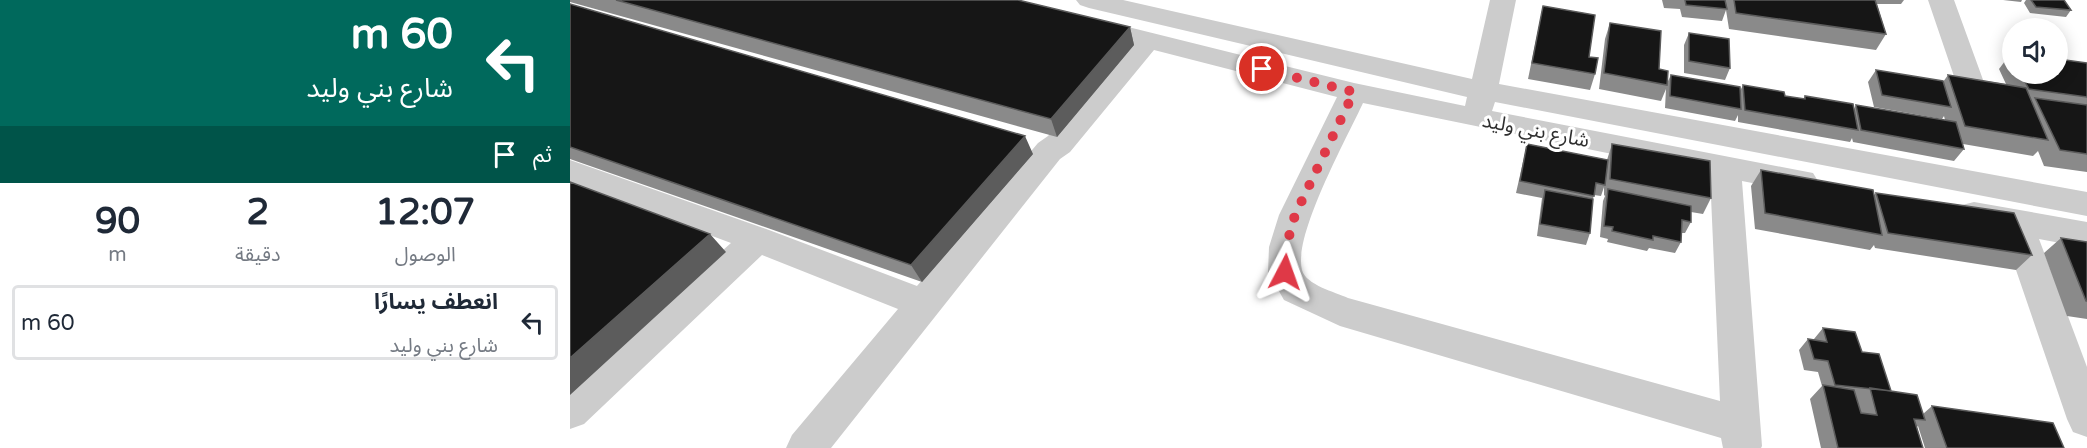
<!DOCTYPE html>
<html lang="ar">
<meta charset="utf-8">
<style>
body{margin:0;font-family:"Varela Round","Noto Sans Arabic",sans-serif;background:#f2f2f3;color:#1f2937;direction:rtl;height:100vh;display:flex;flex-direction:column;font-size:22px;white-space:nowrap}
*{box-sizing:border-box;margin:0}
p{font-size:20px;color:#747a83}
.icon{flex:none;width:33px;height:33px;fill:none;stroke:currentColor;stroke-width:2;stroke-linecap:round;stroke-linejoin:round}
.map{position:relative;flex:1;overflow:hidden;direction:ltr}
.sheet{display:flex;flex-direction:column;background:#fff;width:570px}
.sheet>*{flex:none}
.banner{background:#00695c;color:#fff;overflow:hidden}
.fabs{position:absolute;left:1432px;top:18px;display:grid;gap:12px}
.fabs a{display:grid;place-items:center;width:66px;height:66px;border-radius:50%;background:#fff;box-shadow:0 3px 15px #0003;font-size:30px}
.pin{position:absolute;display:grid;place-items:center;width:51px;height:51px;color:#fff;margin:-26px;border:3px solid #fff;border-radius:50%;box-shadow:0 2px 6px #0007}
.me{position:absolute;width:66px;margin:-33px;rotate:4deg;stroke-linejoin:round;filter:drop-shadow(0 0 4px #0008)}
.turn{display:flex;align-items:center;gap:21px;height:126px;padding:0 18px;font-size:27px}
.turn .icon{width:78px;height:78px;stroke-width:2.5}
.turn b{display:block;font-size:42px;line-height:51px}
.then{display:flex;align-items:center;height:57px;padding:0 18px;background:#0003;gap:12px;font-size:22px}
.eta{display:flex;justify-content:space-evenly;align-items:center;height:102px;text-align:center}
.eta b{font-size:36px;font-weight:800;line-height:42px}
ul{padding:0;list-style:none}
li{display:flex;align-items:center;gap:18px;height:75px;margin:0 12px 9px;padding:0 6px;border:3px solid #e0e1e3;border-radius:6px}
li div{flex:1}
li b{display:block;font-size:22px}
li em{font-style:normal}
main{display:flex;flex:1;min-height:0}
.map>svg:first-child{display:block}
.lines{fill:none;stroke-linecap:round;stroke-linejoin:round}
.minor{fill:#ccc;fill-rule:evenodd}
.wall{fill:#8a8a8a}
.shaded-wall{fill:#5c5c5c}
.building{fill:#161616;stroke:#5c5c5c;stroke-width:1.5}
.route{stroke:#df3947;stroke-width:10;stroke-dasharray:0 18}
.labels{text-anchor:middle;stroke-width:6;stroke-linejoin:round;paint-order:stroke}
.street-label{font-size:20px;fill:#2f2f2f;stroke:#fff}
</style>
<main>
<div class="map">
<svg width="1517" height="448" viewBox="0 0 1517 448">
<rect width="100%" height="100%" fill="#fff"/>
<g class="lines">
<path class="minor" d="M 506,0 L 553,0 L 902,79 L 920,0 L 946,0 L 929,84 L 1517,192 L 1517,216 L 925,102 L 922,111 L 1243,173 L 1248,181 L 1243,189 L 1232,193 L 1172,181 L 1192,446 L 1191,448 L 1153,448 L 1151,438 L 770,326 L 714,300 L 698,272 L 699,247 L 709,215 L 767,97 L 584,50 L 500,152 L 490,159 L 261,448 L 216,448 L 222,435 L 328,309 L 192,255 L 14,424 L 0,429 L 0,386 L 161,243 L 0,183 L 0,160 L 199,230 L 347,286 L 468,143 L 478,136 L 560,44 L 509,31 L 505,25 L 509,19 L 518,17 L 784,83 L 895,106 L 897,97 L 519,8 L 510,5 ZM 793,103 L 1140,174 L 1150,401 L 778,298 C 765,292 736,285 732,270 C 723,235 777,138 793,103 Z
M 1358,0 L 1384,0 L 1416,88 L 1412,95 L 1402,97 L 1392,95 L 1388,88 Z
M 1404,202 L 1517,222 L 1517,248 L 1469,239 L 1517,367 L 1517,437 L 1503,432 L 1497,419 L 1433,232 L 1392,223 L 1388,214 L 1392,205 Z"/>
</g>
<path class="wall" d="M 0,0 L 448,0 L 560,27 L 564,45 L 487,137 L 0,2 Z
M 1092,0 L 1155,0 L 1156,5 L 1155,0 L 1334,0 L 1331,4 L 1307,4 L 1316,34 L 1306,50 L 1159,29 L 1156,10 L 1152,21 L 1112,17 L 1110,9 L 1094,8 Z
M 1433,0 L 1452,0 L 1451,2 Z
M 1456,0 L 1494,0 L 1501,10 L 1496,17 L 1460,13 L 1454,3 Z
M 0,4 L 463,154 L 352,282 L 0,159 Z
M 973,6 L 1019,57 L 1025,74 L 1020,90 L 958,79 Z
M 1040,23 L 1089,69 L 1097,83 L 1101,75 L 1170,91 L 1173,85 L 1215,96 L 1233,99 L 1235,96 L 1284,109 L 1286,105 L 1375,120 L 1374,116 L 1372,119 L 1304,107 L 1298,82 L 1306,70 L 1373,82 L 1378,75 L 1436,84 L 1429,69 L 1441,53 L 1443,53 L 1443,74 L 1488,74 L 1517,63 L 1517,172 L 1474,166 L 1468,151 L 1463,156 L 1393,144 L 1394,149 L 1384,161 L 1283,142 L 1282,138 L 1280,142 L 1168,122 L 1168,115 L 1165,121 L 1095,108 L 1096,89 L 1091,101 L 1029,89 L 1035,39 Z
M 1119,33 L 1160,68 L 1155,80 L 1114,73 L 1114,45 Z
M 957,144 L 1037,160 L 1042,144 L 1141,198 L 1133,214 L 1121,212 L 1121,222 L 1115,233 L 1111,233 L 1111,242 L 1105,253 L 1079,248 L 1077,251 L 1037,242 L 1038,239 L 1030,237 L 1033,201 L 1035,196 L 1034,195 L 1034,187 L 1031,196 L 1024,195 L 1022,202 L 1020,233 L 1016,245 L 967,236 L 972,198 L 946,193 Z
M 1191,170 L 1304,195 L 1306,193 L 1462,255 L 1446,270 L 1305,248 L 1304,245 L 1300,250 L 1185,229 L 1181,186 Z
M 1491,238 L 1517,242 L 1517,320 L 1517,319 L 1497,316 L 1474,253 Z
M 1253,328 L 1292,352 L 1321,391 L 1353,414 L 1362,406 L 1494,448 L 1355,448 L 1348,426 L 1347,427 L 1353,448 L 1251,448 L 1240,399 L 1252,386 L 1248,372 L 1234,370 L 1229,350 L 1238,339 L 1244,340 L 1244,339 Z"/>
<path class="shaded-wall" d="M 560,27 L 564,45 L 487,137 L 481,119 Z
M 455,136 L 463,154 L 352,282 L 341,265 Z
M 140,234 L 156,252 L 0,395 L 0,358 Z"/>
<path class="building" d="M 46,0 L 448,0 L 560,27 L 481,119 Z
M 1115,0 L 1155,0 L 1157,9 L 1116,5 Z
M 1164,0 L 1305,0 L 1316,34 L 1166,13 Z
M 1461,0 L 1494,0 L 1501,10 L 1466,7 Z
M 0,4 L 455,136 L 341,265 L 0,147 Z
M 973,6 L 1025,15 L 1019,57 L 1028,58 L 1025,74 L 962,63 Z
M 1040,23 L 1091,31 L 1089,69 L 1098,71 L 1097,85 L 1034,73 Z
M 1119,33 L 1159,39 L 1160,68 L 1119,61 Z
M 1488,59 L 1517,63 L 1517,97 L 1459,89 L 1451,74 L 1488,74 Z
M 1306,70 L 1373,81 L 1381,107 L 1312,95 Z
M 1101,75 L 1170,87 L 1171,109 L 1100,96 Z
M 1378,75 L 1456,88 L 1478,140 L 1395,126 Z
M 1173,85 L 1214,92 L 1215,96 L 1235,99 L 1235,96 L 1283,104 L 1288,130 L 1175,110 Z
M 1465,98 L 1517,105 L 1517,154 L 1490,150 Z
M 1286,105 L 1386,122 L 1394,149 L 1291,130 Z
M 957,144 L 1038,160 L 1035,185 L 1026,183 L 1024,196 L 950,181 Z
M 1042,144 L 1140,161 L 1141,198 L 1040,179 Z
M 1191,170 L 1303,190 L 1312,235 L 1195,213 Z
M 0,182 L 140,234 L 0,358 Z
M 1038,189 L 1121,206 L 1121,222 L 1112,220 L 1111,242 L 1083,236 L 1083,240 L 1042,231 L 1043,227 L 1034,226 Z
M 975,190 L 1023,199 L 1020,233 L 970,224 Z
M 1306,193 L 1444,213 L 1462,255 L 1318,233 Z
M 1491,238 L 1517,242 L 1517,301 L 1516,301 Z
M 1253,328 L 1285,332 L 1292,352 L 1309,354 L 1321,391 L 1265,385 L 1258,361 L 1244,359 L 1238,339 L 1257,342 Z
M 1253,385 L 1284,390 L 1291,413 L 1307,415 L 1300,388 L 1347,395 L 1355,420 L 1344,419 L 1353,448 L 1268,448 Z
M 1362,406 L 1483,423 L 1494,448 L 1377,448 Z"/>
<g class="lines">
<path class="route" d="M 692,69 L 784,92 L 725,215 L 716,247 L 715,272"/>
</g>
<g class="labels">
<g class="street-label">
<text transform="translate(966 130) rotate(11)" y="7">شارع بني وليد</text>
</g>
</g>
</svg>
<div class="fabs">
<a><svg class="icon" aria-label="sound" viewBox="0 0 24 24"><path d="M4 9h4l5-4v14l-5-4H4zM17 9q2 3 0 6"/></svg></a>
</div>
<div class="pin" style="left:692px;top:69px;background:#d93025"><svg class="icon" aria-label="arrive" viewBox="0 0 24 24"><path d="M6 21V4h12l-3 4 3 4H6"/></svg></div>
<svg class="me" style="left:715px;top:272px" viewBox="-20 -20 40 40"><path d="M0-17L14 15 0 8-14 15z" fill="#df3947" stroke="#fff" stroke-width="4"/></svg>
</div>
<section class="sheet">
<div class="banner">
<div class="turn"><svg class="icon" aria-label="left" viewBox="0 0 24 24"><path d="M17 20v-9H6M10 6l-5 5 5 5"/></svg><div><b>60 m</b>شارع بني وليد</div></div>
<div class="then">ثم<svg class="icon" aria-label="arrive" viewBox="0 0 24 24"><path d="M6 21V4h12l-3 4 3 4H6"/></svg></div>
</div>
<div class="eta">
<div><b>12:07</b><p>الوصول</p></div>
<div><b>2</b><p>دقيقة</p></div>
<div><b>90</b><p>m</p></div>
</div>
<ul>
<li><svg class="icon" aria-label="left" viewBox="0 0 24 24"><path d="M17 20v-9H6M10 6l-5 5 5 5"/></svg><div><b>انعطف يسارًا</b><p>شارع بني وليد</p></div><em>60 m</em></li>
</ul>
</section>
</main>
